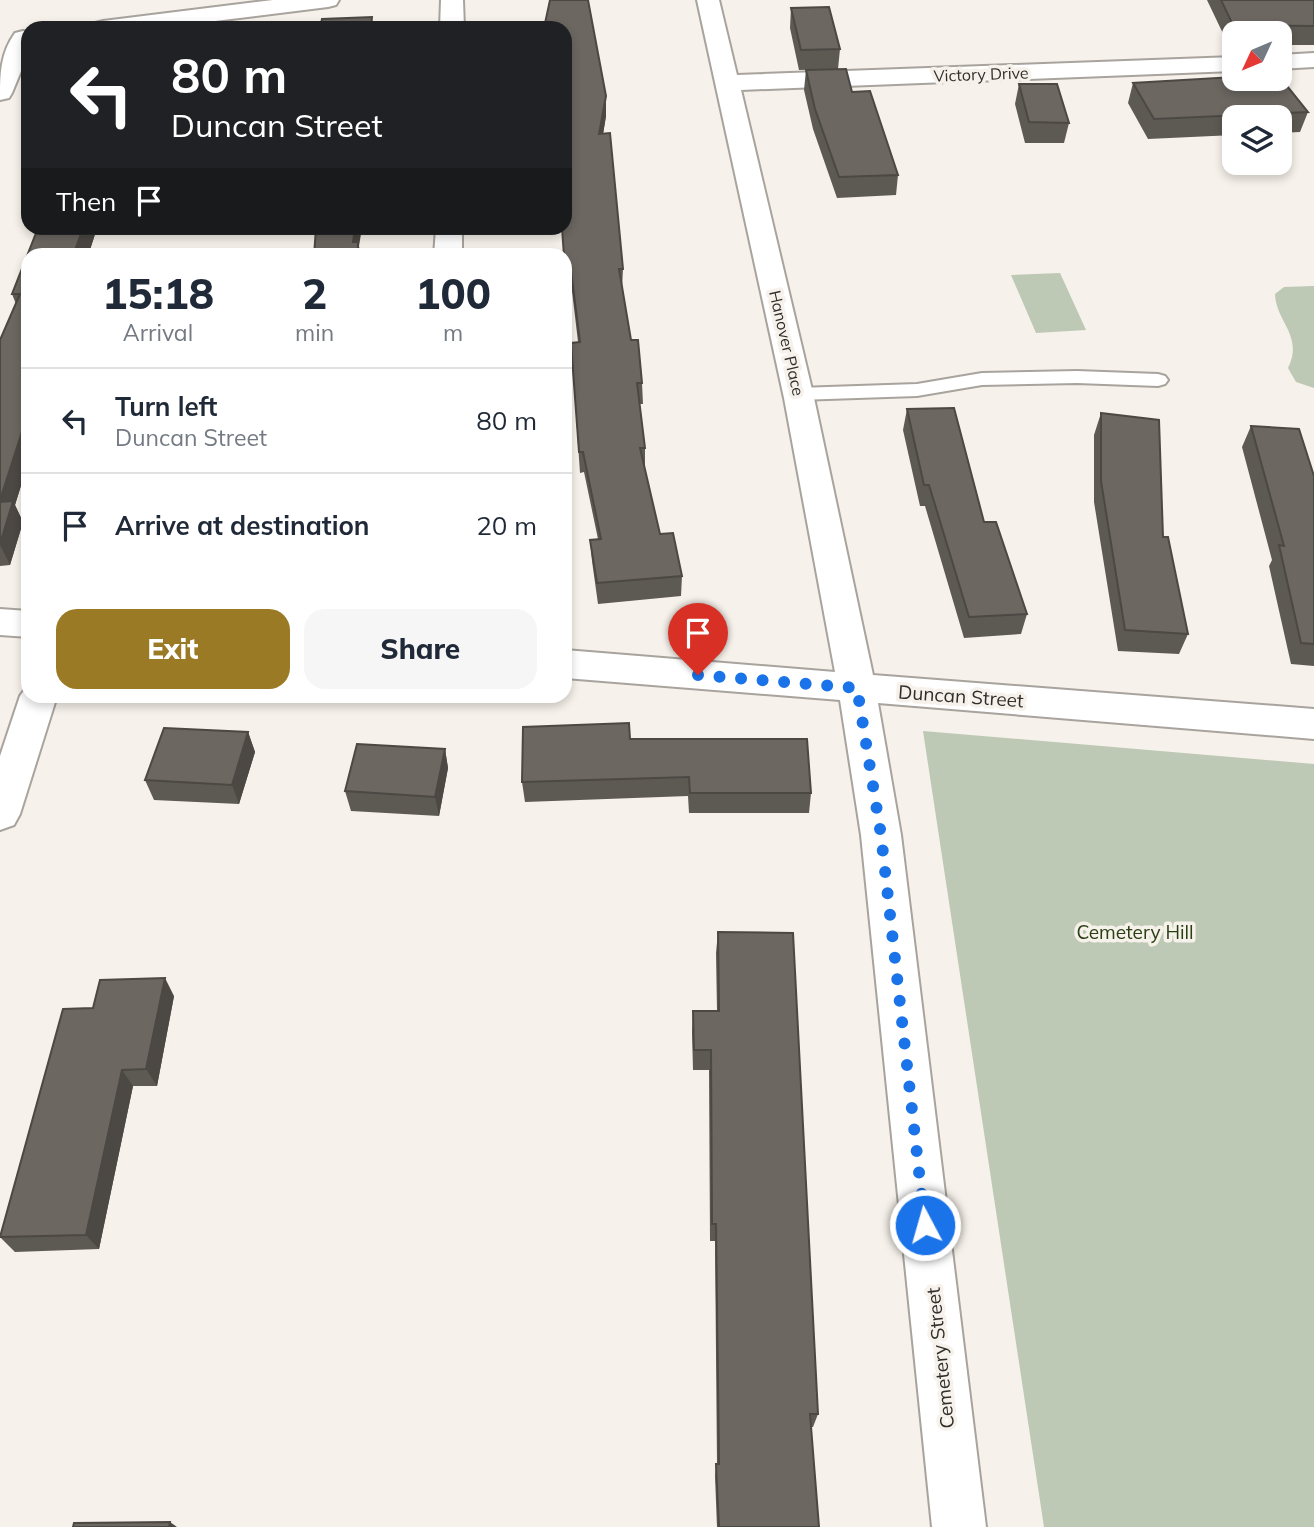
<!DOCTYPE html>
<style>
body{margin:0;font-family:Mulish,sans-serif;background:#f6f6f7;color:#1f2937;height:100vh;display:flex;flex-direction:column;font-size:26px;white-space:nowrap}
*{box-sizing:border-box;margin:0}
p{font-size:23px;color:#747a83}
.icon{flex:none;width:38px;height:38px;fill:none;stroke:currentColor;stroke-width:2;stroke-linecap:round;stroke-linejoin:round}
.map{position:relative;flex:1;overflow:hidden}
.details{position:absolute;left:21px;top:248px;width:551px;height:455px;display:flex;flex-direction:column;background:#fff;border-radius:21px;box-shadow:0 4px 10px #0003}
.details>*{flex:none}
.banner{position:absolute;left:21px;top:21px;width:551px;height:214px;border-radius:21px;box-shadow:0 4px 10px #0003;background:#202124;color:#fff;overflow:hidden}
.needle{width:46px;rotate:226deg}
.buttons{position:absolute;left:1222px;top:21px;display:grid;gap:14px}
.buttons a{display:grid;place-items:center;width:70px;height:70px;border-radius:14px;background:#fff;box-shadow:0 4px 10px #0003;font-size:35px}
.pin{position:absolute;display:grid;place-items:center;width:60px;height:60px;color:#fff;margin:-72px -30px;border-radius:50% 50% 50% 0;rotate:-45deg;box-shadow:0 0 7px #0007}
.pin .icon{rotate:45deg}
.me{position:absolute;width:77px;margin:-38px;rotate:354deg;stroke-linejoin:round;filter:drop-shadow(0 0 5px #0008)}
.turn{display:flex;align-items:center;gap:24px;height:147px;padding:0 35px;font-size:32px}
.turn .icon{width:91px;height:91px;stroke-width:2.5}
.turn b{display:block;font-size:49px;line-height:60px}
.then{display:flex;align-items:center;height:66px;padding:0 35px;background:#0003;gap:14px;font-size:26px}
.eta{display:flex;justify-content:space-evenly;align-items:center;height:119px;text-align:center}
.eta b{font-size:42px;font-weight:800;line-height:49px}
.primary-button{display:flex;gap:14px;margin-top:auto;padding:14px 35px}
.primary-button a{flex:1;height:80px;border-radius:21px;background:#9a7a24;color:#fff;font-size:28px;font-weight:800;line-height:80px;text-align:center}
.primary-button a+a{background:#f6f6f7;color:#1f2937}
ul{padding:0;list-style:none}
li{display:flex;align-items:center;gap:21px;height:105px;padding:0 35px;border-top:2px solid #e0e1e3}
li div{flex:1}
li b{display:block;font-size:26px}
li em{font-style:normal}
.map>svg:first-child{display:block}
.green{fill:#bdc8b5}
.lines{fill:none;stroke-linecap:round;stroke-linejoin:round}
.lane-casing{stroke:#a8a39d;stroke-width:4}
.street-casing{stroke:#a8a39d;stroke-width:4}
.lane{fill:#fff;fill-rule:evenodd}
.street{fill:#fff;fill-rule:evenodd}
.wall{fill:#5d5953}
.shaded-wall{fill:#4c4844}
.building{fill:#6c6761;stroke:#4c4844;stroke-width:2}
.route{stroke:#1a73e8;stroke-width:12;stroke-dasharray:0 21.6}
.labels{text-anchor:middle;stroke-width:7;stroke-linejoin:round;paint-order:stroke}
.far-street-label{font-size:16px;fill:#302e2b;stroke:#f6f1ea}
.street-label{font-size:19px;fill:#302e2b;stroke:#f6f1ea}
.park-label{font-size:19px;fill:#283f12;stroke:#f6f1ea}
</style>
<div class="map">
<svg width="1314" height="1527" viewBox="0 0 1314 1527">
<rect width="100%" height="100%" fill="#f6f1ea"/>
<path class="green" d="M 1060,273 L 1086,330 L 1036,333 L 1011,275 Z
M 1314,286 L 1314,388 L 1296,382 L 1288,368 C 1304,336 1276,322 1275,294 L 1284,287 Z
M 923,731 L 1314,764 L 1314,1527 L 1044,1527 Z"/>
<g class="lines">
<g class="lane-casing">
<path id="lane" d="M 1077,371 L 1158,374 L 1165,376 L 1168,380 L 1165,384 L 1158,386 L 1077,383 L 982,385 L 917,396 L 798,400 L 791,398 L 788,394 L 791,390 L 798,388 L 917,384 L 982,373 Z"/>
</g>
<g class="street-casing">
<path id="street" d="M 273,0 L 339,0 L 336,5 L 328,7 L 158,28 L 91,28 L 95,23 L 103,21 Z
M 441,0 L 463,0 L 464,28 L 440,28 Z
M 697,0 L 719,0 L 737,75 L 1234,57 L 1234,71 L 741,90 L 814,398 L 873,675 L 1314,709 L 1314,739 L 878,703 L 901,835 L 986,1527 L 932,1527 L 861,835 L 840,700 L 565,678 L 565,650 L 835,672 L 784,398 Z
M 23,31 L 28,32 L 28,54 L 12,93 L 9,98 L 0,100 C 0,75 0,54 15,33 Z
M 1314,53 L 1314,67 L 1279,69 L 1279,55 Z
M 436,228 L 462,228 L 462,256 L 434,256 Z
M 0,609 L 28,611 L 28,637 L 0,635 Z
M 28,685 L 28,696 L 57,696 L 20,814 L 14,825 L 0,830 L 0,756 L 20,696 Z"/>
</g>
<use href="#lane" class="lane"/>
<use href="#street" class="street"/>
</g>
<path class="wall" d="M 1207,0 L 1314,0 L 1314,45 L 1279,45 L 1279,33 L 1234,33 L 1234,44 L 1228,44 Z
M 791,8 L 840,49 L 838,69 L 799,70 L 790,28 Z
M 565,28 L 606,96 L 606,116 L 603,133 L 623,269 L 622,289 L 631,340 L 642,383 L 643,404 L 640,404 L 645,448 L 645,469 L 660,534 L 682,576 L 681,596 L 598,604 L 592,561 L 590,540 L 598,539 L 584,472 L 580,473 L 571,343 L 578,342 L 572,291 L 566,292 Z
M 806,70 L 852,92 L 898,175 L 896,195 L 837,198 L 813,129 L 804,90 Z
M 1133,83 L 1308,112 L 1300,132 L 1279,133 L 1279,117 L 1234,117 L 1234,135 L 1148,139 L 1128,103 Z
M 1019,84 L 1069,123 L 1064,143 L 1025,143 L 1015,104 Z
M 38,228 L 97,228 L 88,256 L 28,256 L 28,463 L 15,505 L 23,522 L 10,565 L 0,566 L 0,340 L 16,304 L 12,294 Z
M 907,409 L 984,522 L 1027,614 L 1021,634 L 964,638 L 925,506 L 920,506 L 903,430 Z
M 1101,413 L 1163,537 L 1188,634 L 1179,654 L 1118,651 L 1094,502 L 1094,435 Z
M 1251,426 L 1314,476 L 1314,666 L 1291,664 L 1269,566 L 1272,560 L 1242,447 Z
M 248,732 L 255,752 L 239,804 L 154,800 L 145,780 Z
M 630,739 L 811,793 L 809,813 L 689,813 L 688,796 L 525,802 L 522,782 Z
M 445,749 L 448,768 L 439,816 L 351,811 L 345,791 Z
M 718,932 L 818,1414 L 813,1427 L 811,1427 L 819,1527 L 717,1527 L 715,1476 L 716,1464 L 717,1464 L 715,1241 L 710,1241 L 709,1070 L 693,1070 L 692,1032 L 693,1011 L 717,1011 L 716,953 Z
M 174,996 L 157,1086 L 133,1086 L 99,1249 L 15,1252 L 0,1237 L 93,1008 Z"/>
<path class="shaded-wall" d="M 606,96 L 606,116 L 600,154 L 599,134 Z
M 83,228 L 97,228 L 88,256 L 73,256 Z
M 355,228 L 362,228 L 359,246 L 361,256 L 358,256 L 353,242 Z
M 28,413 L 28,463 L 15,505 L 23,522 L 10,565 L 0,545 L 0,500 Z
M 248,732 L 255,752 L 239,804 L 232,785 Z
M 445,749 L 448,768 L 439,816 L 435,797 Z
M 165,978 L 174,996 L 157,1086 L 146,1069 Z
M 122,1070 L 133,1086 L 99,1249 L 86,1235 Z
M 170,1522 L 177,1527 L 169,1527 Z"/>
<path class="building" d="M 550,0 L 588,0 L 606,96 L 599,134 L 610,133 L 623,269 L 619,269 L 631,340 L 638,340 L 642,383 L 637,383 L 645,448 L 640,448 L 660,534 L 673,533 L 682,576 L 597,583 L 590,540 L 601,539 L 583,452 L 579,452 L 571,343 L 580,342 L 571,271 L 565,271 L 565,256 L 564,256 L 562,228 L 565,228 L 565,63 L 566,58 L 565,58 L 565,28 L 544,28 Z
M 1221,0 L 1314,0 L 1314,26 L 1233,25 Z
M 829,7 L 840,49 L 801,50 L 791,8 Z
M 372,17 L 371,28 L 320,28 L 322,19 Z
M 846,69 L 852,92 L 870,91 L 898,175 L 839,177 L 815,109 L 806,70 Z
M 1279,76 L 1308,112 L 1154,119 L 1133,83 L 1234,77 L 1234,79 L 1279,79 Z
M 1019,84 L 1057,84 L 1069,123 L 1029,122 Z
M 38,228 L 83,228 L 73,256 L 28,256 L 28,413 L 0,500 L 0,340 L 20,294 L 12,294 Z
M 316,228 L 355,228 L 353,242 L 358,242 L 358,256 L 314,256 Z
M 954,408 L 984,522 L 996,522 L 1027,614 L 969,617 L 929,485 L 924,485 L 907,409 Z
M 1101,413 L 1159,420 L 1163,537 L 1168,537 L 1188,634 L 1125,630 L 1101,481 Z
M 1251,426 L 1299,429 L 1314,476 L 1314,644 L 1301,643 L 1279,545 L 1284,546 Z
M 13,501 L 0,544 L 0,502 Z
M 629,723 L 630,739 L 807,739 L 811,793 L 690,793 L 689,777 L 522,782 L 523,727 Z
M 164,728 L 248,732 L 232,785 L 145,780 Z
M 357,744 L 445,749 L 435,797 L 345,791 Z
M 718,932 L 793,933 L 818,1414 L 810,1414 L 819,1527 L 719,1527 L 716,1464 L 719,1464 L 716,1224 L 712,1224 L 711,1050 L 694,1050 L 693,1011 L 719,1011 Z
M 165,978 L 146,1069 L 122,1070 L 86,1235 L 0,1237 L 63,1009 L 93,1008 L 100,980 Z
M 170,1522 L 169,1527 L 73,1527 L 74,1523 Z"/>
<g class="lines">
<path class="route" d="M 698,675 L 857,688 L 881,835 L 925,1225"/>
</g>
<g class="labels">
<g class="far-street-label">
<text transform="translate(981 74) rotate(-2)" y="6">Victory Drive</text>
<text transform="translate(787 343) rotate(77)" y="6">Hanover Place</text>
</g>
<g class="street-label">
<text transform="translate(961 696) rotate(4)" y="7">Duncan Street</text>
<text transform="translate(940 1358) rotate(-96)" y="7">Cemetery Street</text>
</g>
<g class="park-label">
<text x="1135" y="939">Cemetery Hill</text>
</g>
</g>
</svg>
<div class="buttons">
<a><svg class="needle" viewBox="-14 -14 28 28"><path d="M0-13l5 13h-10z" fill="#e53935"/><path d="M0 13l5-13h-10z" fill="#747a83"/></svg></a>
<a><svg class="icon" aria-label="layers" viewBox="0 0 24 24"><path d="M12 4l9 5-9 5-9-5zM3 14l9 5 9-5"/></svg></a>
</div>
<div class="pin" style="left:698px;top:675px;background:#d93025"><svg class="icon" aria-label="arrive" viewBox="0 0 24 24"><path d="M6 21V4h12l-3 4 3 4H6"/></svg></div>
<svg class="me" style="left:925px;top:1225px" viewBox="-20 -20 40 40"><circle r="17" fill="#1a73e8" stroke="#fff" stroke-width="3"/><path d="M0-11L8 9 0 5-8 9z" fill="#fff"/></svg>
<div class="banner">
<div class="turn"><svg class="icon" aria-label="left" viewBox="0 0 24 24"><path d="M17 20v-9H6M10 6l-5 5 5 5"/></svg><div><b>80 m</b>Duncan Street</div></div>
<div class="then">Then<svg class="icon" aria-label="arrive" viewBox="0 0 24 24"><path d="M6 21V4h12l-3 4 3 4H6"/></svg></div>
</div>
<section class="details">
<div class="eta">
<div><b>15:18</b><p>Arrival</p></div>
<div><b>2</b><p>min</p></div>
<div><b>100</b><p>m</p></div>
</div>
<ul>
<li><svg class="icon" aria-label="left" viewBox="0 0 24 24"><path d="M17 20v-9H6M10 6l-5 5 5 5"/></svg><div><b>Turn left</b><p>Duncan Street</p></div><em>80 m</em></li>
<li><svg class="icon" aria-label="arrive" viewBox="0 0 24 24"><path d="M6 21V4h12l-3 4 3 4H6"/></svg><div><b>Arrive at destination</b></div><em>20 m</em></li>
</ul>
<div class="primary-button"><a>Exit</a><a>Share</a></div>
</section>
</div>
